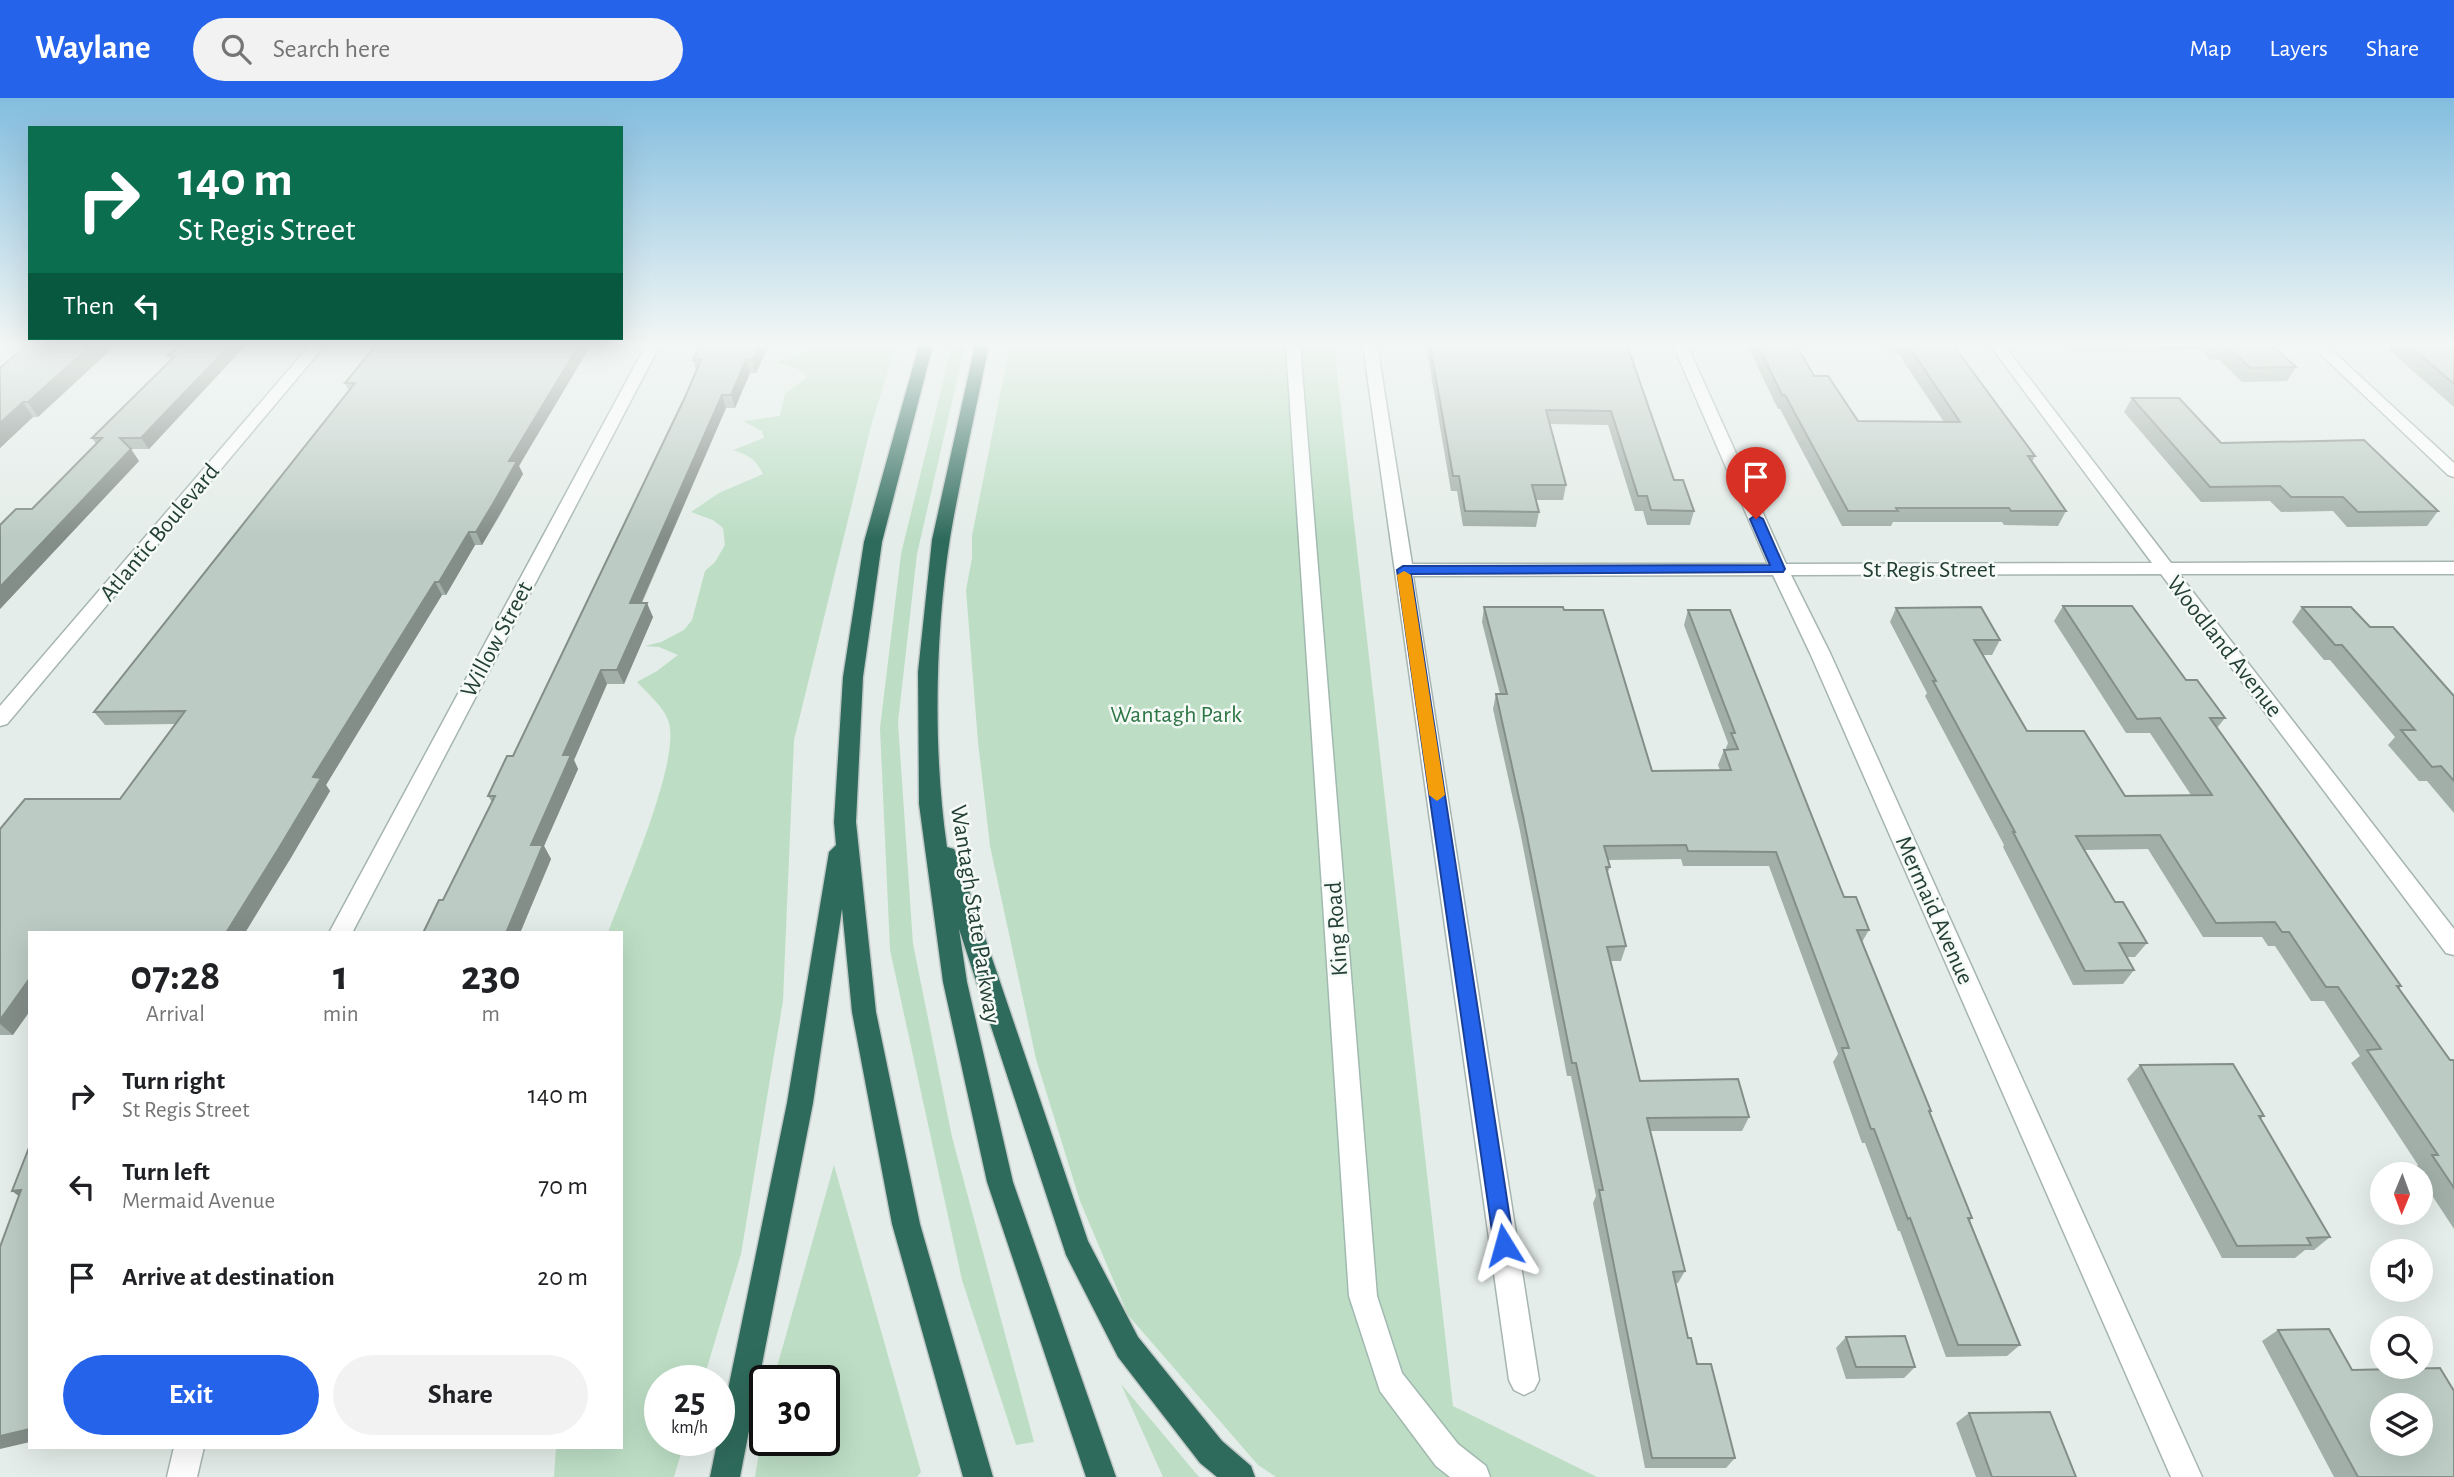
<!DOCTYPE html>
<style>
body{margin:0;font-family:"Alegreya Sans",sans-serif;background:#f2f2f2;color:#202124;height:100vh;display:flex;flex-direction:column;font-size:26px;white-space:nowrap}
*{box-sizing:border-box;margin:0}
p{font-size:23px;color:#757577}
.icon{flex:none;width:38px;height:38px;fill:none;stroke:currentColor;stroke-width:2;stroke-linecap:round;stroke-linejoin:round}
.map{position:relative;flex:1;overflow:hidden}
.side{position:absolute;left:28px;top:833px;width:595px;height:518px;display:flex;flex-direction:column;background:#fff;border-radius:0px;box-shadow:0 7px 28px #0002}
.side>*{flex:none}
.hud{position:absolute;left:28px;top:28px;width:595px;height:214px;border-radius:0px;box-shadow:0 7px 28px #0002;background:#0b6e4f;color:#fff;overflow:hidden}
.needle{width:46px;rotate:181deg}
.controls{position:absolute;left:2370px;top:1064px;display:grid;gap:14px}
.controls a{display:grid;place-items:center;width:63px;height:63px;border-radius:50%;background:#fff;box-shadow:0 7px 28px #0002;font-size:35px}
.speed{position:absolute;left:644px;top:1267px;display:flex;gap:14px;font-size:35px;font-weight:700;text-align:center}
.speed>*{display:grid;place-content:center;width:91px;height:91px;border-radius:50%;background:#fff;box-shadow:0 7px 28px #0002;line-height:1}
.speed small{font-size:18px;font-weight:400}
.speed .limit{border:4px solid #111;border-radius:10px;background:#fff;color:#111}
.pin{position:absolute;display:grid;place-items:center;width:60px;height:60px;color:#fff;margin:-72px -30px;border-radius:50% 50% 50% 0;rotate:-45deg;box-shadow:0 0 7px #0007}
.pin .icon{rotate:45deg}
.me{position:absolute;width:77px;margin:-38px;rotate:352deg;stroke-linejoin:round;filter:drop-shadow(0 0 5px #0008)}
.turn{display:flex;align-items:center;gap:24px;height:147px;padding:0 35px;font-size:32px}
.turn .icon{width:91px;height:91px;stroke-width:2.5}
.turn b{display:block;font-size:49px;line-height:60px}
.then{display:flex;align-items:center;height:66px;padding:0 35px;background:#0003;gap:14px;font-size:26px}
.eta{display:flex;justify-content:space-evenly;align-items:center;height:119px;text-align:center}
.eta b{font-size:42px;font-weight:700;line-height:49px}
.action{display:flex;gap:14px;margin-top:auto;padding:14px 35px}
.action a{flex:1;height:80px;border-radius:42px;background:#2563eb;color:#fff;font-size:28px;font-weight:700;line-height:80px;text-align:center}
.action a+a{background:#f2f2f2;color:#202124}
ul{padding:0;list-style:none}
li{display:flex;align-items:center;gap:21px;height:91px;padding:0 35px}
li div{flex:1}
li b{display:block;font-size:26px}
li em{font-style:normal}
header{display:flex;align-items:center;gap:42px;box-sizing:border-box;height:98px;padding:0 35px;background:#2563eb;color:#fff}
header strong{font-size:33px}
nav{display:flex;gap:38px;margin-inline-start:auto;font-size:24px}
.search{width:490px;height:63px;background:#f2f2f2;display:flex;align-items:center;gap:18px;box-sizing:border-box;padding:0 24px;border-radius:38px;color:#757577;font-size:26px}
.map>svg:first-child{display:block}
.green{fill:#bddec5}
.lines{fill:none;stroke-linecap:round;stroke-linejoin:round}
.street-casing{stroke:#a6b5b0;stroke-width:3}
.secondary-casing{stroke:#a2b9b0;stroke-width:3}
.highway-casing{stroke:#c1c9c7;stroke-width:3}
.street{fill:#fff;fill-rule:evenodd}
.secondary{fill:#fff;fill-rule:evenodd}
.highway{fill:#2f6b5c;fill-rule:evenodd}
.wall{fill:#a2afa9}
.shaded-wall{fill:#848e89}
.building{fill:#bccbc4;stroke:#848e89;stroke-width:2;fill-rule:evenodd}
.route{fill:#2563eb;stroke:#184099;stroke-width:2}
.slow{fill:#f59e0b}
.labels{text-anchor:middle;stroke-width:5;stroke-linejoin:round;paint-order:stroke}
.street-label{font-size:24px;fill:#233f36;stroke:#f5faf7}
.park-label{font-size:24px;fill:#2e7646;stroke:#f5faf7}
</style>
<header>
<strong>Waylane</strong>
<div class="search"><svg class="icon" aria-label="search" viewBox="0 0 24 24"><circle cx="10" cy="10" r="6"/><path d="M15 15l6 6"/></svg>Search here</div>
<nav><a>Map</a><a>Layers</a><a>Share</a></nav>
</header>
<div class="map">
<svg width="2454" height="1379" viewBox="0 0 2454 1379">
<rect width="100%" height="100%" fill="#e4ede9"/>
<path class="green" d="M 808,247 L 896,247 L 871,328 L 794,642 L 783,903 L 741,1156 L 703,1283 L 660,1283 L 660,1342 L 685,1342 L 674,1379 L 554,1379 L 556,1349 L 621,1349 L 621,835 L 608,835 C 623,793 683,659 668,622 C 663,608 647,595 637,584 L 657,573 L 678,557 L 659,549 L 645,548 L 661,544 L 684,532 L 692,522 L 705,473 L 715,464 L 725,447 L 723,430 L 713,422 L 691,414 L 719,395 L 763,376 C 756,361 748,357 733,352 L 764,340 L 762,333 L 743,323 L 780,318 L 785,296 L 807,279 L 800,272 L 777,264 L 811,253 Z
M 952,247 L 965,247 L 917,456 L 898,624 L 913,846 L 952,1039 L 1034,1344 L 1016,1347 L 962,1182 L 890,852 L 880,630 L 901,456 Z
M 1010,247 L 1334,247 L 1453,1308 L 1597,1379 L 1276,1379 L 1258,1367 L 1128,1217 L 1080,1103 L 1036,961 L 990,748 L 978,644 L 966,492 L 972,460 L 972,438 Z
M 834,1067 L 921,1374 L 917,1379 L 755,1379 L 765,1317 L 765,1342 L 824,1342 L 824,1283 L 773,1283 Z
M 1121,1286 L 1199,1379 L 1163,1379 Z"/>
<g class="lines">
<g class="street-casing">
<path id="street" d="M 310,247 L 325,247 L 7,626 L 0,628 L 0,608 Z
M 646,247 L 660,247 L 352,835 L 329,835 Z
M 1363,247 L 1377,247 L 1412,466 L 1768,466 L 1673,247 L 1687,247 L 1786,466 L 2152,465 L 1990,247 L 2004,247 L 2171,465 L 2454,464 L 2454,476 L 2179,476 L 2454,831 L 2454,857 L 2446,855 L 2161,476 L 1791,477 L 1830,555 L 2202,1379 L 2171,1379 L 1810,555 L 1773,477 L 1413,478 L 1539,1282 L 1534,1292 L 1524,1297 L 1514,1292 L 1509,1282 Z
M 2311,247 L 2326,247 L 2454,365 L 2454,379 L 2448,377 Z
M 174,1349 L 204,1349 L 197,1379 L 167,1379 Z"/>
</g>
<g class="secondary-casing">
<path id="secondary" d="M 1286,247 L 1300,247 L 1377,1198 L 1402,1275 L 1458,1346 L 1486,1368 L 1490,1379 L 1450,1379 L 1436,1368 L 1380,1293 L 1349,1198 Z"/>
</g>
<g class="highway-casing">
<path id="highway" d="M 919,247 L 933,247 L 882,444 L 863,579 L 856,724 L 876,914 L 920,1126 L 993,1379 L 963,1379 L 892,1126 L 852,914 L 842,811 L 813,1005 L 740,1379 L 710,1379 L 787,1005 L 829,754 L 836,747 L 834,724 L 843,579 L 864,444 Z
M 975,247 L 989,247 C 976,311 961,376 950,440 C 935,536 933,654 947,749 L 954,751 L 957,757 L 1088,1143 L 1138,1239 L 1222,1343 L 1251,1368 L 1255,1379 L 1217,1379 L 1200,1365 L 1118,1259 L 1066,1157 L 959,831 L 967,884 L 1013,1084 L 1116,1379 L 1086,1379 L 987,1084 L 943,884 L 919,706 L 918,574 L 932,442 Z"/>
</g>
<use href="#street" class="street"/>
<use href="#secondary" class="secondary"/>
<use href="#highway" class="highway"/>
</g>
<path class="wall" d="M 27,247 L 38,319 L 33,319 L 0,350 L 0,270 Z
M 179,247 L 246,247 L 149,351 L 131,351 L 139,363 L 0,511 L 0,427 L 32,411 L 96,346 L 92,340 L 171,263 L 168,258 Z
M 376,247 L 519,368 L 523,376 L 500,417 L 482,447 L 475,447 L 446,497 L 442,497 L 376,604 L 326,687 L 330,693 L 289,763 L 30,835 L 13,937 L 0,937 L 0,731 L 120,701 L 175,626 L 105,627 L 94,614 L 349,293 L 345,285 Z
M 700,247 L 769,247 L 756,275 L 750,275 L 735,310 L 726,310 L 642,505 L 653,519 L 624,586 L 607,586 L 574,662 L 578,671 L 544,748 L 551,761 L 520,835 L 423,835 L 443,802 L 492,704 L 488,698 L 513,658 L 686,297 L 696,273 L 693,262 Z
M 1426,247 L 1627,247 L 1674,382 L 1694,413 L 1690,427 L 1647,427 L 1643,413 L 1635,413 L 1608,327 L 1550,326 L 1566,387 L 1563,402 L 1536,402 L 1539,414 L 1536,429 L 1463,428 L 1457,393 L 1451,393 Z
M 1747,247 L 1796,247 L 1814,278 L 1858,323 L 1944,324 L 1898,255 L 1890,255 L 1884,247 L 1953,247 L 2035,358 L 2032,364 L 2066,413 L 2058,428 L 2004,427 L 2002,424 L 1893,424 L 1891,428 L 1842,428 L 1780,311 L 1778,311 Z
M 2069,247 L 2272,247 L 2296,269 L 2287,283 L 2242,284 L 2218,261 L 2210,262 L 2201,252 L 2075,254 Z
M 2388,247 L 2454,247 L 2454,309 L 2389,252 L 2391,249 Z
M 2132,300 L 2221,345 L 2438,413 L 2427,428 L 2347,429 L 2333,413 L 2281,414 L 2270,403 L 2201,404 L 2124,314 Z
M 2063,508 L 2186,582 L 2225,620 L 2217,630 L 2401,888 L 2399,891 L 2450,962 L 2454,964 L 2454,1131 L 2420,1079 L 2420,1076 L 2418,1076 L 2414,1070 L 2418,1067 L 2351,965 L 2360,958 L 2324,903 L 2311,903 L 2275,848 L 2268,848 L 2262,839 L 2203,839 L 2148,751 L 2085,752 L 2115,804 L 2147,845 L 2135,859 L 2127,859 L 2134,872 L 2123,886 L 2073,887 L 2003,749 L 2004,747 L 1925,598 L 1927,595 L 1890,524 L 1896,510 L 2000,542 L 1992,557 L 1983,557 L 2027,633 L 2125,698 L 2191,697 L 2150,635 L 2126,635 L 2054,523 Z
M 1484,509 L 1564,512 L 1652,673 L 1720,672 L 1718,667 L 1724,652 L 1727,652 L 1726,650 L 1728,645 L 1684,527 L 1688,512 L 1844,799 L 1869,832 L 1862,844 L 1931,1013 L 1930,1015 L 1972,1120 L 1970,1123 L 2020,1247 L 2007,1258 L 1946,1259 L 1900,1133 L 1898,1133 L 1865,1045 L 1862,1045 L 1833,964 L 1838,956 L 1769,768 L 1683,768 L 1681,761 L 1608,762 L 1610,769 L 1607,776 L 1626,848 L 1621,863 L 1610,863 L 1640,983 L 1749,1019 L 1742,1033 L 1650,1033 L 1685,1173 L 1678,1185 L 1675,1185 L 1688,1240 L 1697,1266 L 1735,1360 L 1726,1370 L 1645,1370 L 1593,1105 L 1596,1098 L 1571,978 L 1567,978 L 1520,733 L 1493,611 L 1496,596 L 1500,596 L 1482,524 Z
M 2302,509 L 2370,529 L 2454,598 L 2454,715 L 2427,683 L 2419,683 L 2388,647 L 2395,639 L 2330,562 L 2324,562 L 2292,524 Z
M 2140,967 L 2264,1018 L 2260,1021 L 2330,1139 L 2314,1152 L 2305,1152 L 2295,1160 L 2222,1160 L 2127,981 Z
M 2278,1232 L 2352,1272 L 2454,1379 L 2334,1379 L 2262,1243 Z
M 1846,1239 L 1915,1269 L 1904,1280 L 1846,1281 L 1836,1250 Z
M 1969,1315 L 2076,1379 L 1976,1379 L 1956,1325 Z"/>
<path class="shaded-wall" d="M 91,247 L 116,247 L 38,319 L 28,304 Z
M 230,247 L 246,247 L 149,351 L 141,340 Z
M 579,247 L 591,247 L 519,368 L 523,376 L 482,447 L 476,434 L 509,363 Z
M 759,247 L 769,247 L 756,275 L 752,262 Z
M 746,262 L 750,275 L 735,310 L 731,297 Z
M 722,297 L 726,310 L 635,519 L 630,505 Z
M 23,304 L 33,319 L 0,350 L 0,325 Z
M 131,351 L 139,363 L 0,511 L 0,489 Z
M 469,434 L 475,447 L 446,497 L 439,484 Z
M 435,484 L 442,497 L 326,687 L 330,693 L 289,763 L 245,835 L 226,835 L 313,679 Z
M 647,505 L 653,519 L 624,586 L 617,572 Z
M 601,572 L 607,586 L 574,662 L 578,671 L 544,748 L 551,761 L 520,835 L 506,835 L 531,747 L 563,657 Z
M 30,880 L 30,913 L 13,937 L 0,926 L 0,922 Z
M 21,1092 L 28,1105 L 12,1093 Z
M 30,1331 L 30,1344 L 0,1351 L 0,1338 Z"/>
<path class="building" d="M 27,247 L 91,247 L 28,304 L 23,304 L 0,325 L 0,270 Z
M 179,247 L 230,247 L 141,340 L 120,340 L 131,351 L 0,489 L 0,427 L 16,411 L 32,411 L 102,340 L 92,340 L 175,258 L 168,258 Z
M 376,247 L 579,247 L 509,363 L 517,363 L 494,404 L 476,434 L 469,434 L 439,484 L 435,484 L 368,591 L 313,679 L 321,680 L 279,750 L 226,835 L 30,835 L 30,880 L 0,922 L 0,731 L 25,701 L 120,701 L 185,613 L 94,614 L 355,285 L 345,285 Z
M 700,247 L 759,247 L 752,262 L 746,262 L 731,297 L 722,297 L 630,505 L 647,505 L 617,572 L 601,572 L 563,657 L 571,657 L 531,747 L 543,747 L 506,835 L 423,835 L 439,802 L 443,802 L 495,698 L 488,698 L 507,658 L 513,658 L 686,297 L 701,262 L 693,262 Z
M 1430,247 L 1627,247 L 1674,382 L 1683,382 L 1694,413 L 1651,412 L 1647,398 L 1638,398 L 1611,313 L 1546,312 L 1566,387 L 1532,387 L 1539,414 L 1465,413 L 1459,378 L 1453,378 Z
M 1758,247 L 1796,247 L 1814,278 L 1828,278 L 1858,323 L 1960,324 L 1908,247 L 1953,247 L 2035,358 L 2028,358 L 2066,413 L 2011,413 L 2009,410 L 1896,410 L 1898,413 L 1848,413 L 1785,297 L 1782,297 Z
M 2217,247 L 2272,247 L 2296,269 L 2250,270 L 2227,248 Z
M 2409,247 L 2454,247 L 2454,286 Z
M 2132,300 L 2179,300 L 2221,345 L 2364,342 L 2438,413 L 2358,414 L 2343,399 L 2291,399 L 2280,388 L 2210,389 Z
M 2063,508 L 2132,508 L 2186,582 L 2197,582 L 2225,620 L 2210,620 L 2401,888 L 2397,888 L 2450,962 L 2453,962 L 2454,964 L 2454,1090 L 2432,1057 L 2438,1057 L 2367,952 L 2381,951 L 2338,889 L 2326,889 L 2289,834 L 2282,834 L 2275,824 L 2216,825 L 2160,737 L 2076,738 L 2115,804 L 2123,804 L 2147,845 L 2119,845 L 2134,872 L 2085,873 L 2013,734 L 2015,734 L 1933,583 L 1936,583 L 1896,510 L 1981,509 L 2000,542 L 1974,542 L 2027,633 L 2084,633 L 2125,698 L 2212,697 L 2160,620 L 2137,621 Z
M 1484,509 L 1563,509 L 1564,512 L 1603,512 L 1652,673 L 1731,672 L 1724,652 L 1738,651 L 1731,635 L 1735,635 L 1688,512 L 1730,512 L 1844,799 L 1856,799 L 1869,832 L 1857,832 L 1931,1013 L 1929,1013 L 1972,1120 L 1968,1120 L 2020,1247 L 1958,1247 L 1910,1120 L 1908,1121 L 1874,1031 L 1871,1031 L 1842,950 L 1849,950 L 1776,754 L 1688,753 L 1686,747 L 1604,748 L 1610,769 L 1606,769 L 1626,848 L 1607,849 L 1640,983 L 1738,981 L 1749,1019 L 1647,1020 L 1685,1173 L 1673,1174 L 1688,1240 L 1691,1240 L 1697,1266 L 1711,1266 L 1735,1360 L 1652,1360 L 1599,1092 L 1603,1092 L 1576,965 L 1572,965 L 1523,718 L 1496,596 L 1507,596 Z
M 2302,509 L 2351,509 L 2370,529 L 2393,529 L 2454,598 L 2454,683 L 2441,668 L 2432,669 L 2401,632 L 2415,632 L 2342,547 L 2335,547 Z
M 2233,966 L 2264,1018 L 2259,1018 L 2330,1139 L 2307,1140 L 2311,1147 L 2237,1148 L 2140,967 Z
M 30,1047 L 30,1331 L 0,1338 L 0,1149 L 21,1092 L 12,1093 Z
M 2329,1231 L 2352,1272 L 2440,1270 L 2454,1293 L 2454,1379 L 2358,1379 L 2278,1232 ZM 2382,1307 L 2420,1307 L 2420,1346 L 2382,1346 Z
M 1905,1238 L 1915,1269 L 1856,1269 L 1846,1239 Z
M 2050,1314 L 2076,1379 L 1992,1379 L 1969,1315 Z"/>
<linearGradient id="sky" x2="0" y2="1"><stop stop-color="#83bddf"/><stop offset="0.56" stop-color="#f3f7f5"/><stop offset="1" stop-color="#f3f7f5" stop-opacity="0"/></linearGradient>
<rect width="2454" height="440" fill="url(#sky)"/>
<path class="route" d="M 1756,417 L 1763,421 L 1785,471 L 1783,474 L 1411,476 L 1514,1147 L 1511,1154 L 1504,1157 L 1497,1154 L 1494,1147 L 1397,472 L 1403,468 L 1770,467 L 1750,421 Z"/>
<path class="slow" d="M 1404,473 L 1411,477 L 1445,697 L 1437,703 L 1429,697 L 1397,477 Z"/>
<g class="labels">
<g class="street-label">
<text transform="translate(159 434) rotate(-50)" y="8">Atlantic Boulevard</text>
<text x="1929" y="479">St Regis Street</text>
<text transform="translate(496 541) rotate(-62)" y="8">Willow Street</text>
<text transform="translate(2225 548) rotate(52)" y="8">Woodland Avenue</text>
<text transform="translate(1935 812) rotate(66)" y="8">Mermaid Avenue</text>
<text transform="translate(976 816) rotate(81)" y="8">Wantagh State Parkway</text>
<text transform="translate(1336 831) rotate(-94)" y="8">King Road</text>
</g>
<g class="park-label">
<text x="1176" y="624">Wantagh Park</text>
</g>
</g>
</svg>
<div class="controls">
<a><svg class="needle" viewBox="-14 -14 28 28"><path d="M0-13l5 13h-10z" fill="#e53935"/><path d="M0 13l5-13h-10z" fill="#757577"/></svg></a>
<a><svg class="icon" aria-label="sound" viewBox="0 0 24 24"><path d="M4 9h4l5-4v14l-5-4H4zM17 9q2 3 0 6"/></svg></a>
<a><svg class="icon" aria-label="search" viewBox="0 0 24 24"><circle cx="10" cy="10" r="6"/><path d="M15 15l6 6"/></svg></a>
<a><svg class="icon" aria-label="layers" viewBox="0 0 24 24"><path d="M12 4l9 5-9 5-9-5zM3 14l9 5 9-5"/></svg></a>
</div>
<div class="speed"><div>25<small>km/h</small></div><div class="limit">30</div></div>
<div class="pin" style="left:1756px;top:421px;background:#d93025"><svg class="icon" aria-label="arrive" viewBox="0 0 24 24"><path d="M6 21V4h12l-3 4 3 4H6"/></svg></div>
<svg class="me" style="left:1504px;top:1147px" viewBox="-20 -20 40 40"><path d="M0-17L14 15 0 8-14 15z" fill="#2563eb" stroke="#fff" stroke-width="4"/></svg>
<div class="hud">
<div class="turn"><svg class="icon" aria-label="right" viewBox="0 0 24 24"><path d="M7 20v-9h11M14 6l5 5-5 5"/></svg><div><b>140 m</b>St Regis Street</div></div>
<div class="then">Then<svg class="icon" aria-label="left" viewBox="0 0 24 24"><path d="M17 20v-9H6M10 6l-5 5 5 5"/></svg></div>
</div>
<section class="side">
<div class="eta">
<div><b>07:28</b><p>Arrival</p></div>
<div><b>1</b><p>min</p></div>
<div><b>230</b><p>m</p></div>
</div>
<ul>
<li><svg class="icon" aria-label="right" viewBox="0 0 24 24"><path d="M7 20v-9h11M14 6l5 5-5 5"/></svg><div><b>Turn right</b><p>St Regis Street</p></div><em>140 m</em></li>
<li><svg class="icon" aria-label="left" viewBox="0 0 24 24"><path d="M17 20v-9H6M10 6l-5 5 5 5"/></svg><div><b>Turn left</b><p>Mermaid Avenue</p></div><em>70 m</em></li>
<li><svg class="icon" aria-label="arrive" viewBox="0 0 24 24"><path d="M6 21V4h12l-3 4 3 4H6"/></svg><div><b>Arrive at destination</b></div><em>20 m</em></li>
</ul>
<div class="action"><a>Exit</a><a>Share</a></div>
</section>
</div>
